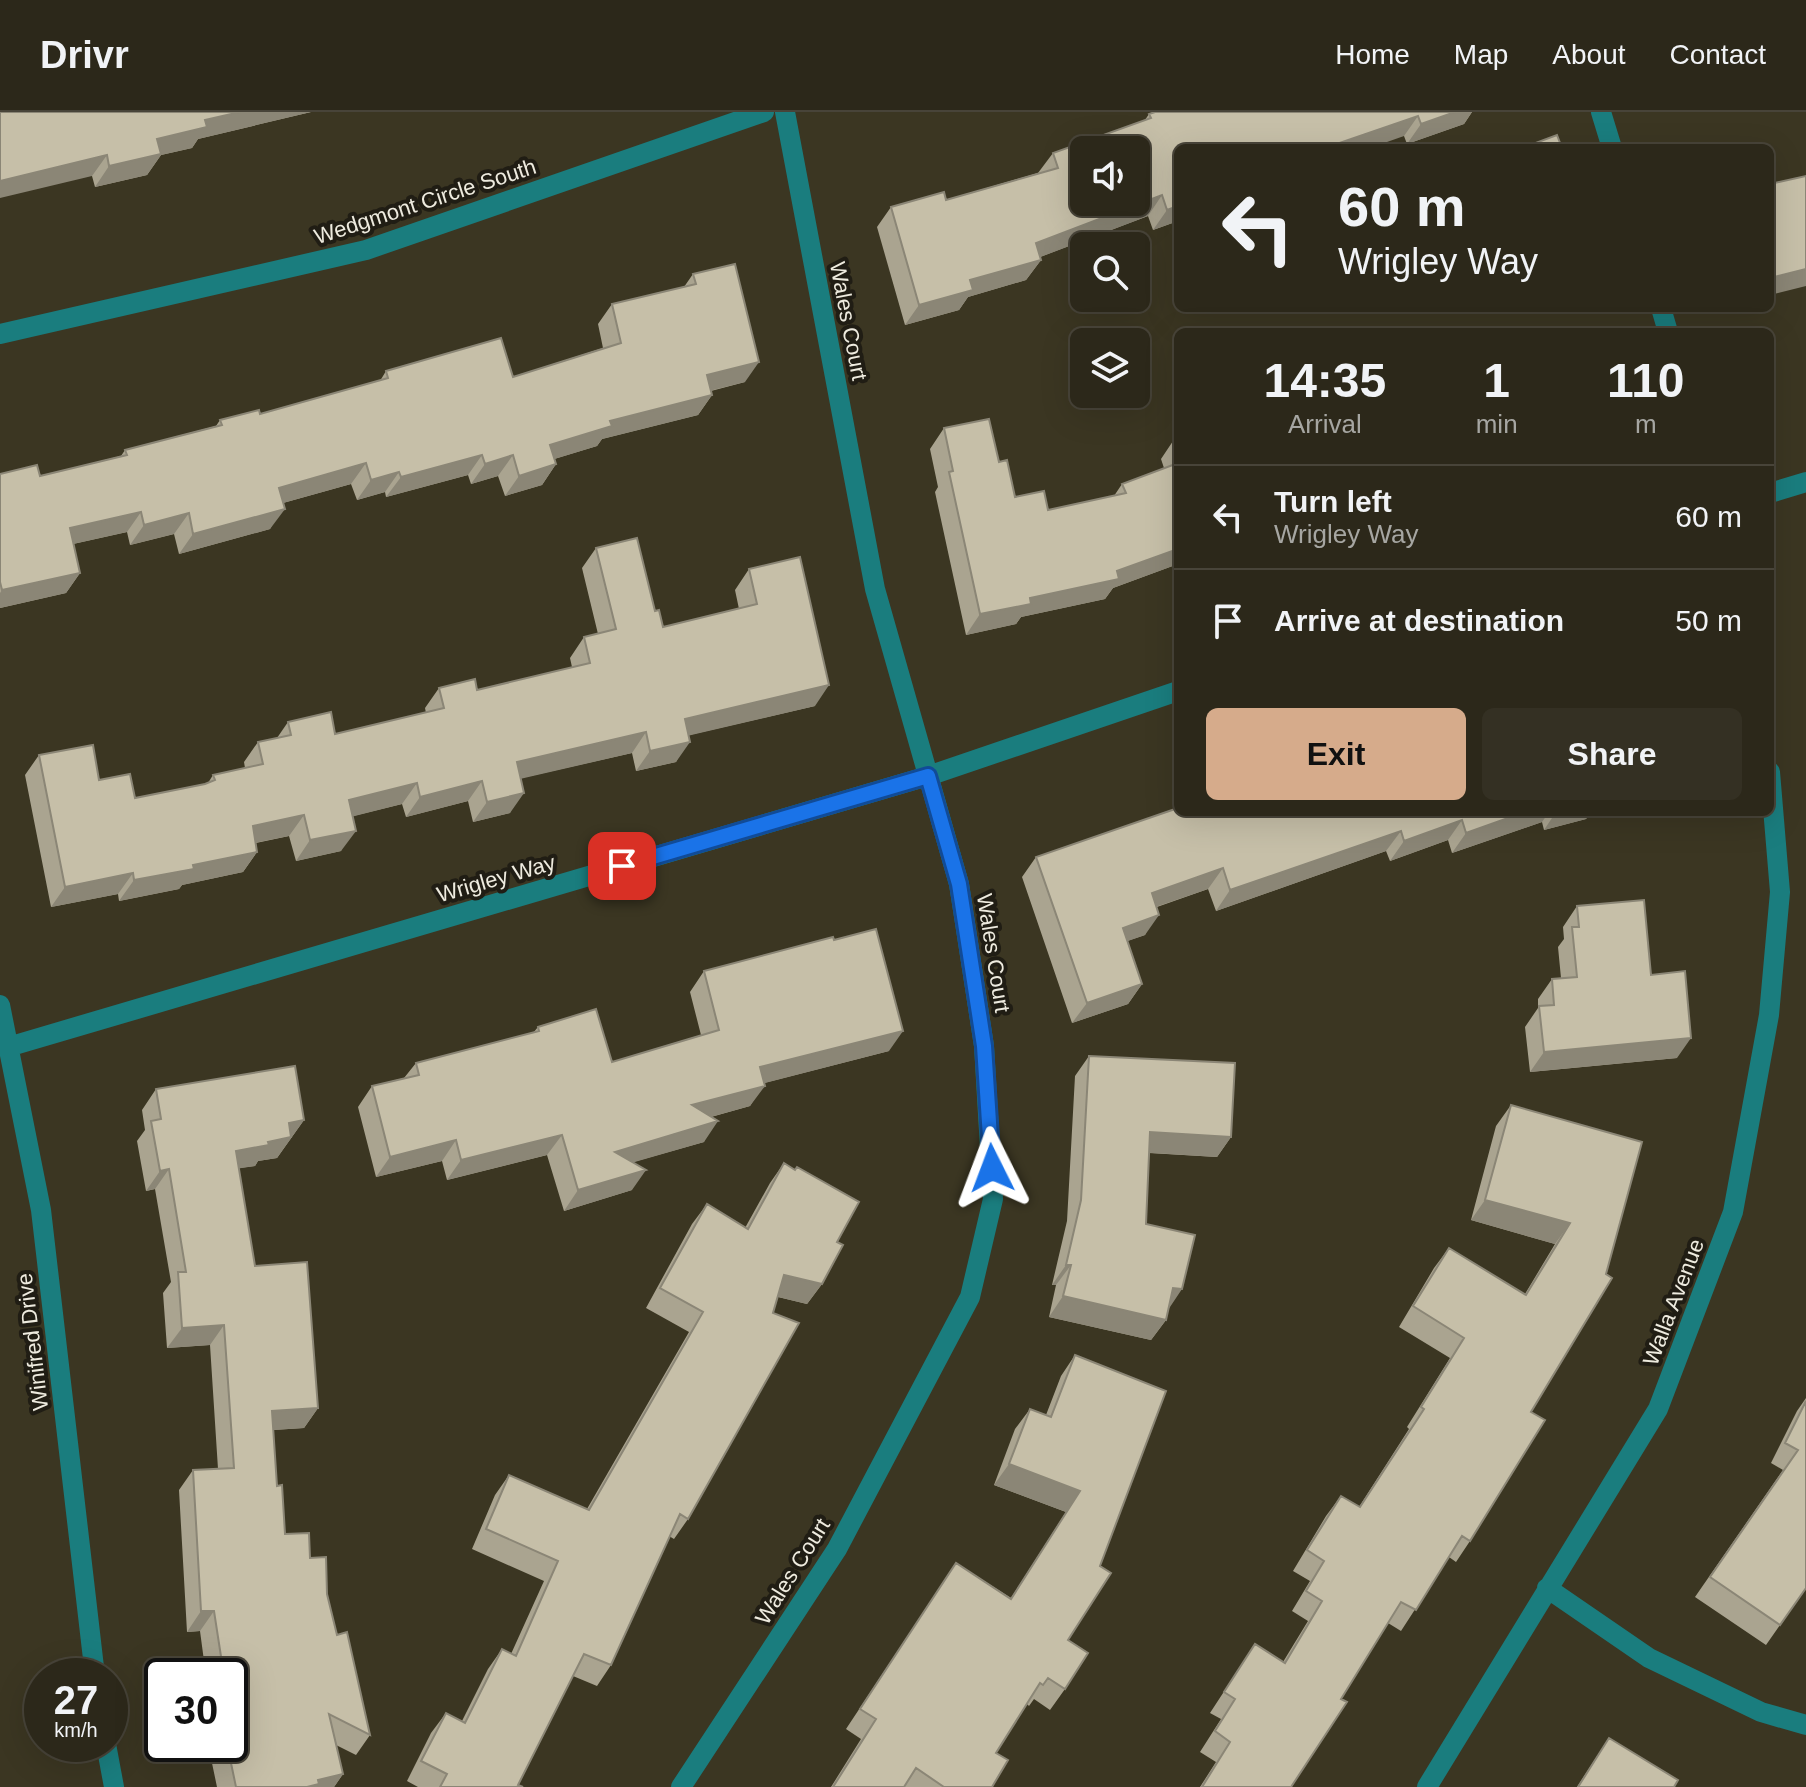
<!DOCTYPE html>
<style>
body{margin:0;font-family:Helvetica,sans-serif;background:#343023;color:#f1f3f6;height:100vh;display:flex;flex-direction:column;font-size:30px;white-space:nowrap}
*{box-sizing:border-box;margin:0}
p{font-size:26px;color:#a6a6a2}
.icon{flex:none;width:44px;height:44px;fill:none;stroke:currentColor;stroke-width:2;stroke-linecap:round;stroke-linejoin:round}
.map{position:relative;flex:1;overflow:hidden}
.drawer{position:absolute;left:1174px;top:216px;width:600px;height:488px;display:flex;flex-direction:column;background:#2c281a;border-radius:12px;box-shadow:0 8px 32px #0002,0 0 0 2px #484439}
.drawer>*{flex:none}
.banner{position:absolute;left:1174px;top:32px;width:600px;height:168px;border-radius:12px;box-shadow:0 8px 32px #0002,0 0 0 2px #484439;background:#2c281a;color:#f1f3f6;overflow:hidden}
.buttons{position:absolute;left:1070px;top:24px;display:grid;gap:16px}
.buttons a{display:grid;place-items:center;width:80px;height:80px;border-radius:12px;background:#2c281a;box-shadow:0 8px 32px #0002,0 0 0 2px #484439;font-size:40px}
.speed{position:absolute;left:24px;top:1546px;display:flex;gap:16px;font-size:40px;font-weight:700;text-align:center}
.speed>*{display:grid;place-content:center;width:104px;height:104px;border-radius:50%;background:#2c281a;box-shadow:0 8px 32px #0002,0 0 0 2px #484439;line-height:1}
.speed small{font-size:20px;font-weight:400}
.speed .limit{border:4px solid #111;border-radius:12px;background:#fff;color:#111}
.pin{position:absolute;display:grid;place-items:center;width:68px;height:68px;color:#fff;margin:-34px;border-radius:16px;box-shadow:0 4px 12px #0006}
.me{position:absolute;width:88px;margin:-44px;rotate:357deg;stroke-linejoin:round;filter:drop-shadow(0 0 6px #0008)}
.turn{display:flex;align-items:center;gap:28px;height:168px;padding:0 32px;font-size:36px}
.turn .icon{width:104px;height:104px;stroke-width:2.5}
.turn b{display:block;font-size:56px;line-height:68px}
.eta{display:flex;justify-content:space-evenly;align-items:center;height:136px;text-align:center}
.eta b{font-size:48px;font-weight:700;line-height:56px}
.action{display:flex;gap:16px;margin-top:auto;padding:16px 32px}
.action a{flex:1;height:92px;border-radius:12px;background:#d6ab8b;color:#111;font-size:32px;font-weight:700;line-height:92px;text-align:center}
.action a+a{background:#343023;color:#f1f3f6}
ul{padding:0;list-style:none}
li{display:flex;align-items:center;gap:24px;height:104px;padding:0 32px;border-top:2px solid #484439}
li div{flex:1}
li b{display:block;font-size:30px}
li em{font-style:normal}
header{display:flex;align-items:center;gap:48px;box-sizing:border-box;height:112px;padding:0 40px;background:#2c281a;border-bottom:2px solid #484439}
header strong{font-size:38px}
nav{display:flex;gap:44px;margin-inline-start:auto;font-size:28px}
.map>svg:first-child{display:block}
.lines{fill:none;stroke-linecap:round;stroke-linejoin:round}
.minor{stroke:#1a7d7e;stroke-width:20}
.wall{fill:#aaa490}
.shaded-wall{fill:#8b8676}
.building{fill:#c6bfa8;stroke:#8b8676;stroke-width:2;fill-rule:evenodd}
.route-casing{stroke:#114b97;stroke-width:20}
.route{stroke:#1a73e8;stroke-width:14}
.labels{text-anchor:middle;stroke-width:8;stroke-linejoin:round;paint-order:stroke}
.street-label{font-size:22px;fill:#eeebdf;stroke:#201d14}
</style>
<header>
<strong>Drivr</strong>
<nav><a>Home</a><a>Map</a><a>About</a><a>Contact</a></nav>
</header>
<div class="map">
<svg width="1806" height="1675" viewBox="0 0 1806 1675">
<rect width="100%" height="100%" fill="#3b3622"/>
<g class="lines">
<path class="minor" d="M 1601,0 L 1612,36
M 1661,196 L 1668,220
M 0,222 L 366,138 L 764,0
M 1770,381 L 1806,370
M 0,893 L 41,1098 L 95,1564
M 8,935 L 928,664 L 1178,579
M 1547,1476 L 1649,1546 L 1761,1600 L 1806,1613
M 106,1632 L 114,1675
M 681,1675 L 837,1437 L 970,1185 L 993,1087 L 984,934 L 959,772 L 875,477 L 785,0
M 1427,1675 L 1658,1297 L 1733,1100 L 1769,903 L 1780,780 L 1770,660"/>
</g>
<path class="wall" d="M 0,0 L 311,0 L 198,27 L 192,36 L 161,43 L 147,63 L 95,75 L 92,64 Z
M 1155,0 L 1472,0 L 1464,12 L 1407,32 L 1404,24 L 1178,36 L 1178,109 L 1153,118 L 1148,104 L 1040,145 L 1041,148 L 1026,168 L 968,185 L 959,198 L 905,213 L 877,115 L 891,95 L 946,88 L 1038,61 L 1053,41 L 1145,8 L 1149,2 Z
M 693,162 L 745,270 L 711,279 L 712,283 L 698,303 L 602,327 L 597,334 L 554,347 L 556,352 L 542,373 L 505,384 L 498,364 L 471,372 L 468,363 L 386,385 L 385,380 L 357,388 L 351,372 L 283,391 L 270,417 L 179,442 L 174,422 L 130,433 L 127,420 L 73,432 L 80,461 L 66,481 L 0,496 L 0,362 L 40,364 L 121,344 L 125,338 L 216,314 L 220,308 L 260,302 L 380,269 L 386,259 L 513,265 L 603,236 L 598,212 L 612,192 L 684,175 Z
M 944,316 L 999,350 L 1015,385 L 1048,398 L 1114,384 L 1122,372 L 1164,356 L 1161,347 L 1175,326 L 1178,325 L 1178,452 L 1113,476 L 1105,487 L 1021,505 L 1016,512 L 966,523 L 935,380 L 938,375 L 930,337 Z
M 596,436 L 655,499 L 663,515 L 739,497 L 735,478 L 749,457 L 815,594 L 689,623 L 676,650 L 636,659 L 632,641 L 521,666 L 510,701 L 473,710 L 468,689 L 406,705 L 402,692 L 353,704 L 341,739 L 296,749 L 289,724 L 256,731 L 257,740 L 243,760 L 182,773 L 179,777 L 119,789 L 118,782 L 51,795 L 25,663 L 39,643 L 99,668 L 135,686 L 208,671 L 213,663 L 245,656 L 244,650 L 258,630 L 277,626 L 288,610 L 335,622 L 426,601 L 425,596 L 439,576 L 477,578 L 572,555 L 570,546 L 584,525 L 598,522 L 582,456 Z
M 1178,700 L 1591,700 L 1586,707 L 1544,718 L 1542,710 L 1452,741 L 1448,728 L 1390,749 L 1386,739 L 1216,799 L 1208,777 L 1157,795 L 1145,823 L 1127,829 L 1142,872 L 1128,892 L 1072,911 L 1022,765 L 1036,745 Z
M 1577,794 L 1651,863 L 1677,946 L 1530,960 L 1525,915 L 1538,896 L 1538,887 L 1552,867 L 1561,866 L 1558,835 L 1564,827 L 1563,815 Z
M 704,859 L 889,939 L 764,971 L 750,994 L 711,1005 L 704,1030 L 633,1050 L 632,1078 L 564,1099 L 547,1043 L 447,1068 L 442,1049 L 376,1065 L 358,995 L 372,974 L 404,966 L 416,951 L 533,921 L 538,915 L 612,950 L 701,923 L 690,880 Z
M 1089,944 L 1231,1025 L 1217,1045 L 1149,1041 L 1146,1112 L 1168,1197 L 1166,1208 L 1151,1228 L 1049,1205 L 1056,1173 L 1052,1173 L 1067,1109 L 1075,964 Z
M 156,977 L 304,1008 L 277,1046 L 258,1049 L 255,1054 L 239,1056 L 255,1154 L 318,1296 L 304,1316 L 273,1318 L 277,1374 L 285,1422 L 310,1446 L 327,1482 L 337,1523 L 370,1623 L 356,1643 L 336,1633 L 343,1662 L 334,1675 L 217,1675 L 208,1632 L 230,1632 L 230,1564 L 206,1564 L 200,1519 L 187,1520 L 179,1378 L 193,1358 L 218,1357 L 210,1233 L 167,1236 L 163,1181 L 171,1170 L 155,1077 L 146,1079 L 137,1029 L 145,1018 L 142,998 Z
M 1511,993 L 1642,1030 L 1531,1300 L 1470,1429 L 1456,1450 L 1449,1445 L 1401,1519 L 1388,1511 L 1341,1587 L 1291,1675 L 1200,1675 L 1216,1650 L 1200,1640 L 1221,1607 L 1210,1601 L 1255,1532 L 1283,1550 L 1308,1509 L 1292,1499 L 1310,1469 L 1293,1459 L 1326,1404 L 1341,1384 L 1359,1395 L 1409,1317 L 1407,1315 L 1450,1246 L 1399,1215 L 1434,1156 L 1449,1136 L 1525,1182 L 1555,1132 L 1471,1108 L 1496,1014 Z
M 784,1051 L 837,1130 L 822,1172 L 807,1192 L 778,1185 L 688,1407 L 674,1427 L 669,1424 L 611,1553 L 597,1574 L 573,1564 L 518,1673 L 523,1675 L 418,1675 L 407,1669 L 431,1621 L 446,1601 L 462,1609 L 488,1557 L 502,1537 L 511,1542 L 544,1469 L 472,1437 L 495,1383 L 509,1363 L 587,1397 L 689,1220 L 646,1196 L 692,1112 L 707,1092 L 745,1116 L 770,1071 Z
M 1075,1243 L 1166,1279 L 1068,1528 L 1065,1577 L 1050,1598 L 1034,1587 L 1029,1594 L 1027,1592 L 996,1641 L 992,1675 L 831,1675 L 861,1627 L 846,1617 L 956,1451 L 1011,1486 L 1066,1400 L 994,1373 L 1015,1317 L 1030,1297 L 1046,1303 L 1061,1264 Z
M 1806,1286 L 1806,1476 L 1766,1533 L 1695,1485 L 1783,1358 L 1771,1351 L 1797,1299 Z
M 1609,1626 L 1674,1675 L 1577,1675 Z"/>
<path class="shaded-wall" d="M 240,0 L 311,0 L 198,27 L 192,36 L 161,43 L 147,63 L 95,75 L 109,54 L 157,27 L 205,8 Z
M 1455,0 L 1472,0 L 1464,12 L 1407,32 L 1421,12 Z
M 1418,4 L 1404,24 L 1370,36 L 1325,36 Z
M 107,43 L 92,64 L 0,86 L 0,69 Z
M 1162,83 L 1148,104 L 1022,152 L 1036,131 Z
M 1178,94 L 1178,109 L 1153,118 L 1167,98 Z
M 1041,148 L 1026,168 L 968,185 L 959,198 L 905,213 L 919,193 L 970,168 Z
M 1806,157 L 1806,174 L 1770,183 L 1770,166 Z
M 759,250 L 745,270 L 693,283 L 707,263 Z
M 712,283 L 698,303 L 602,327 L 597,334 L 535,353 L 550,333 L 610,309 Z
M 482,343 L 468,363 L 386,385 L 401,365 Z
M 513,343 L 498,364 L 471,372 L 485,352 Z
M 366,351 L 351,372 L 265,396 L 279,376 Z
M 556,352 L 542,373 L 505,384 L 519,364 Z
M 399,360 L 385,380 L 357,388 L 371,368 Z
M 285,397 L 270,417 L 179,442 L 193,422 Z
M 141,400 L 127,420 L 55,436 L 70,416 Z
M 189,401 L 174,422 L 130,433 L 144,413 Z
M 1178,437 L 1178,452 L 1113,476 L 1105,487 L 1021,505 L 1016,512 L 966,523 L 980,502 L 1117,459 Z
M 80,461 L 66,481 L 0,496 L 0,481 L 2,478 Z
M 829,573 L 815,594 L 670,628 L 685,607 Z
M 646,620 L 632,641 L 503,671 L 517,650 Z
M 690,630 L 676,650 L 636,659 L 650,639 Z
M 482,669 L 468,689 L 406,705 L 420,685 Z
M 417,671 L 402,692 L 335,709 L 349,688 Z
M 524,681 L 510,701 L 473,710 L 487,690 Z
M 1525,700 L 1549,700 L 1542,710 L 1452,741 L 1466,721 Z
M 1556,700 L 1591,700 L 1586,707 L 1544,718 Z
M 304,703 L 289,724 L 239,734 L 253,714 Z
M 1462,708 L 1448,728 L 1390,749 L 1404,729 Z
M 356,719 L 341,739 L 296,749 L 310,728 Z
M 1401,719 L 1386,739 L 1216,799 L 1230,778 Z
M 257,740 L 243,760 L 182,773 L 179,777 L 119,789 L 134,768 L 193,753 Z
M 1223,756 L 1208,777 L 1138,801 L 1152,781 Z
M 133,761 L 118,782 L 51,795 L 65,775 Z
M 1159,803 L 1145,823 L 1108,836 L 1123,816 Z
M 1142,872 L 1128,892 L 1072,911 L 1087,891 Z
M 903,919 L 889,939 L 746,976 L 760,955 Z
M 1691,926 L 1677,946 L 1530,960 L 1544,940 Z
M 765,974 L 750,994 L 678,1014 L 692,993 Z
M 304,1008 L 277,1046 L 258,1049 L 255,1054 L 222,1059 L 236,1039 L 268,1030 L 289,1011 Z
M 718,1009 L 704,1030 L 600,1060 L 615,1040 Z
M 1150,1020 L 1231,1025 L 1217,1045 L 1136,1040 Z
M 562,1023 L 547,1043 L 447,1068 L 461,1048 Z
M 456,1028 L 442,1049 L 376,1065 L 390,1045 Z
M 169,1057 L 155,1077 L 146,1079 L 160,1059 Z
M 646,1058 L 632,1078 L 564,1099 L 578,1078 Z
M 1485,1088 L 1570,1111 L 1555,1132 L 1471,1108 Z
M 1066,1153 L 1071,1153 L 1056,1173 L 1052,1173 Z
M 784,1163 L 822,1172 L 807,1192 L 770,1183 Z
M 1173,1176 L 1182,1177 L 1168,1198 Z
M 1063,1184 L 1166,1208 L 1151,1228 L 1049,1205 Z
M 224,1213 L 210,1233 L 167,1236 L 182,1216 Z
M 318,1296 L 304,1316 L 258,1319 L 272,1299 Z
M 1009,1352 L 1080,1379 L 1066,1400 L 994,1373 Z
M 201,1499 L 214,1499 L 200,1519 L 187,1520 Z
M 343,1662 L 334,1675 L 307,1675 L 318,1668 Z"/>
<path class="building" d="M 0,0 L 240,0 L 205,8 L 207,15 L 157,27 L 161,42 L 109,54 L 107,43 L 0,69 Z
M 1155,0 L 1455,0 L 1421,12 L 1418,4 L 1325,36 L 1178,36 L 1178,94 L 1167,98 L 1162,83 L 1036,131 L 1041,148 L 970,168 L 973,178 L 919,193 L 891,95 L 944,80 L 946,88 L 1058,56 L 1053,41 L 1151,6 L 1149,2 ZM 1084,38 L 1136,38 L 1136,90 L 1084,90 Z
M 1557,23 L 1562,36 L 1522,36 Z
M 1806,64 L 1806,157 L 1770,166 L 1770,72 Z
M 735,152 L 759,250 L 707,263 L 712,283 L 610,309 L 612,314 L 550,333 L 556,352 L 519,364 L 513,343 L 485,352 L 482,343 L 401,365 L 399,360 L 371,368 L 366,351 L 279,376 L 285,397 L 193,422 L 189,401 L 144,413 L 141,400 L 70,416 L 80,461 L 2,478 L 0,470 L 0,362 L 37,353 L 40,364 L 127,343 L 125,338 L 222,313 L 220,308 L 259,298 L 260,302 L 388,266 L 386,259 L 501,226 L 513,265 L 621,231 L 612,192 L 696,172 L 693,162 Z
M 989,307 L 999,350 L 1007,348 L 1015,385 L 1044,379 L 1048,398 L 1126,381 L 1122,372 L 1178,351 L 1178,437 L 1117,459 L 1119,467 L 1030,486 L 1031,492 L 980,502 L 949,360 L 953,359 L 944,316 Z
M 637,426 L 655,499 L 659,498 L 663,515 L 757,492 L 749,457 L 800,445 L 829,573 L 685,607 L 690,630 L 650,639 L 646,620 L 517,650 L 524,681 L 487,690 L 482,669 L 420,685 L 417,671 L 349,688 L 356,719 L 310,728 L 304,703 L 253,714 L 257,740 L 193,753 L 194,757 L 134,768 L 133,761 L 65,775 L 39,643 L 93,633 L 99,668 L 130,662 L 135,686 L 205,672 L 215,668 L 213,663 L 263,652 L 258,630 L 291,623 L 288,610 L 331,600 L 335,622 L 444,596 L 439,576 L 475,567 L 477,578 L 590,551 L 584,525 L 616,517 L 596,436 Z
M 1178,696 L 1178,700 L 1525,700 L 1466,721 L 1462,708 L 1404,729 L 1401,719 L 1230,778 L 1223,756 L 1152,781 L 1159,803 L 1123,816 L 1142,872 L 1087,891 L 1036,745 Z
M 1644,788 L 1651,863 L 1685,859 L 1691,926 L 1544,940 L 1539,894 L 1554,893 L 1552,867 L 1577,865 L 1572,815 L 1579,815 L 1577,794 Z
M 876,817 L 903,919 L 760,955 L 765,974 L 692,993 L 718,1009 L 615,1040 L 646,1058 L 578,1078 L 562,1023 L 461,1048 L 456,1028 L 390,1045 L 372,974 L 419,963 L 416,951 L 539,919 L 538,915 L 596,897 L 612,950 L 719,918 L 704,859 L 833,825 L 834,828 Z
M 1089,944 L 1235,951 L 1231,1025 L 1150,1020 L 1146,1112 L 1195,1123 L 1182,1177 L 1173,1176 L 1166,1208 L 1063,1184 L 1071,1153 L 1066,1153 L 1081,1088 Z
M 295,954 L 304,1008 L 289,1011 L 291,1025 L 268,1030 L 269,1033 L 236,1039 L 255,1154 L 307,1150 L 318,1296 L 272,1299 L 277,1374 L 282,1373 L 285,1422 L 309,1421 L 310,1446 L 326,1445 L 327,1482 L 337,1523 L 347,1520 L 370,1623 L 329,1602 L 343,1662 L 318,1668 L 319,1672 L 307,1675 L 236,1675 L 227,1632 L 230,1632 L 230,1564 L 224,1564 L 214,1499 L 201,1499 L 193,1358 L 234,1356 L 224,1213 L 182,1216 L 178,1160 L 186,1160 L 169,1057 L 160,1059 L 151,1009 L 161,1007 L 156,977 Z
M 1511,993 L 1642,1030 L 1606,1162 L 1612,1166 L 1531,1300 L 1545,1308 L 1470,1429 L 1462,1424 L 1416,1498 L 1401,1490 L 1341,1587 L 1347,1590 L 1291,1675 L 1202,1675 L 1230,1630 L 1215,1619 L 1235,1587 L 1224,1580 L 1255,1532 L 1285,1551 L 1322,1489 L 1306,1479 L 1324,1449 L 1307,1438 L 1341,1384 L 1360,1395 L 1424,1297 L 1421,1295 L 1464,1226 L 1413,1194 L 1449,1136 L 1526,1183 L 1570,1111 L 1485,1088 Z
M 784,1051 L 795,1058 L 797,1055 L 859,1090 L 837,1130 L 843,1133 L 822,1172 L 784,1163 L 773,1201 L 799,1211 L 688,1407 L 680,1402 L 611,1553 L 584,1542 L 518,1673 L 523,1675 L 440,1675 L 447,1662 L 421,1649 L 446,1601 L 465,1611 L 502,1537 L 516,1544 L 558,1449 L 486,1417 L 509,1363 L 589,1398 L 703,1200 L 660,1176 L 707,1092 L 748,1117 Z
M 1075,1243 L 1166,1279 L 1100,1454 L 1111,1461 L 1068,1528 L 1088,1541 L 1065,1577 L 1048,1566 L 1043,1573 L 1040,1571 L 996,1641 L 1008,1648 L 992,1675 L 944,1675 L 916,1656 L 904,1675 L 833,1675 L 876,1607 L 860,1597 L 956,1451 L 1011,1487 L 1080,1379 L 1009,1352 L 1030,1297 L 1051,1305 Z
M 1806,1289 L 1806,1476 L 1780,1513 L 1710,1465 L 1798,1338 L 1785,1331 Z
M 1609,1626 L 1678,1668 L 1674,1675 L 1578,1675 Z"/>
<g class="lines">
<g class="route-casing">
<path id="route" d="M 622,754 L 928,664 L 959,772 L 984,934 L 992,1056"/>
</g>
<use href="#route" class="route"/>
</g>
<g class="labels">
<g class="street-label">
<text transform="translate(425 89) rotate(-18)" y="8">Wedgmont Circle South</text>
<text transform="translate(849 209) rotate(79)" y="8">Wales Court</text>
<text transform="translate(496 766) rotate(-16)" y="8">Wrigley Way</text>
<text transform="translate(994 841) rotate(81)" y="8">Wales Court</text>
<text transform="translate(1673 1190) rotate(-69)" y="8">Walla Avenue</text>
<text transform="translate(32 1230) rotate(-97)" y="8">Winifred Drive</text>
<text transform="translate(792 1459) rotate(-58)" y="8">Wales Court</text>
</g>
</g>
</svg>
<div class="buttons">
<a><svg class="icon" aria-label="sound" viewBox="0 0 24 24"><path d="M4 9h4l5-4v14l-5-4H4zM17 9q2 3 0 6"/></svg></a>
<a><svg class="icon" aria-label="search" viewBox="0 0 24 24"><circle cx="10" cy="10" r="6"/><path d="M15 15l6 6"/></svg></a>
<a><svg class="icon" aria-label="layers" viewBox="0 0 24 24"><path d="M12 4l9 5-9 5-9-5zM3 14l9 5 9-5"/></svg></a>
</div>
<div class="speed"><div>27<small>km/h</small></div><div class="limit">30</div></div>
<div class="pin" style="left:622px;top:754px;background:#d93025"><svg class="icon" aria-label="arrive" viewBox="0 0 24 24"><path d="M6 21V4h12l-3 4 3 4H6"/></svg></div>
<svg class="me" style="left:992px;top:1056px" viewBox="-20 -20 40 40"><path d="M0-17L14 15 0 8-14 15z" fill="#1a73e8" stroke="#fff" stroke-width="4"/></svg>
<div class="banner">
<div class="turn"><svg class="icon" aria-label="left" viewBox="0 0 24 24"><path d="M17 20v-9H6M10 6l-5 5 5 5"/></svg><div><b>60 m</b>Wrigley Way</div></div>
</div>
<section class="drawer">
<div class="eta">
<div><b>14:35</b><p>Arrival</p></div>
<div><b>1</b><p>min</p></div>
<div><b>110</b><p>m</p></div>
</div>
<ul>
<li><svg class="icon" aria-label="left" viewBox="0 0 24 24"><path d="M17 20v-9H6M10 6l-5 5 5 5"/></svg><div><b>Turn left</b><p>Wrigley Way</p></div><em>60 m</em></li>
<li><svg class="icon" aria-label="arrive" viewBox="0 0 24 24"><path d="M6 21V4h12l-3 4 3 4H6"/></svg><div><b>Arrive at destination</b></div><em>50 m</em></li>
</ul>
<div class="action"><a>Exit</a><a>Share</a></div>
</section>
</div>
